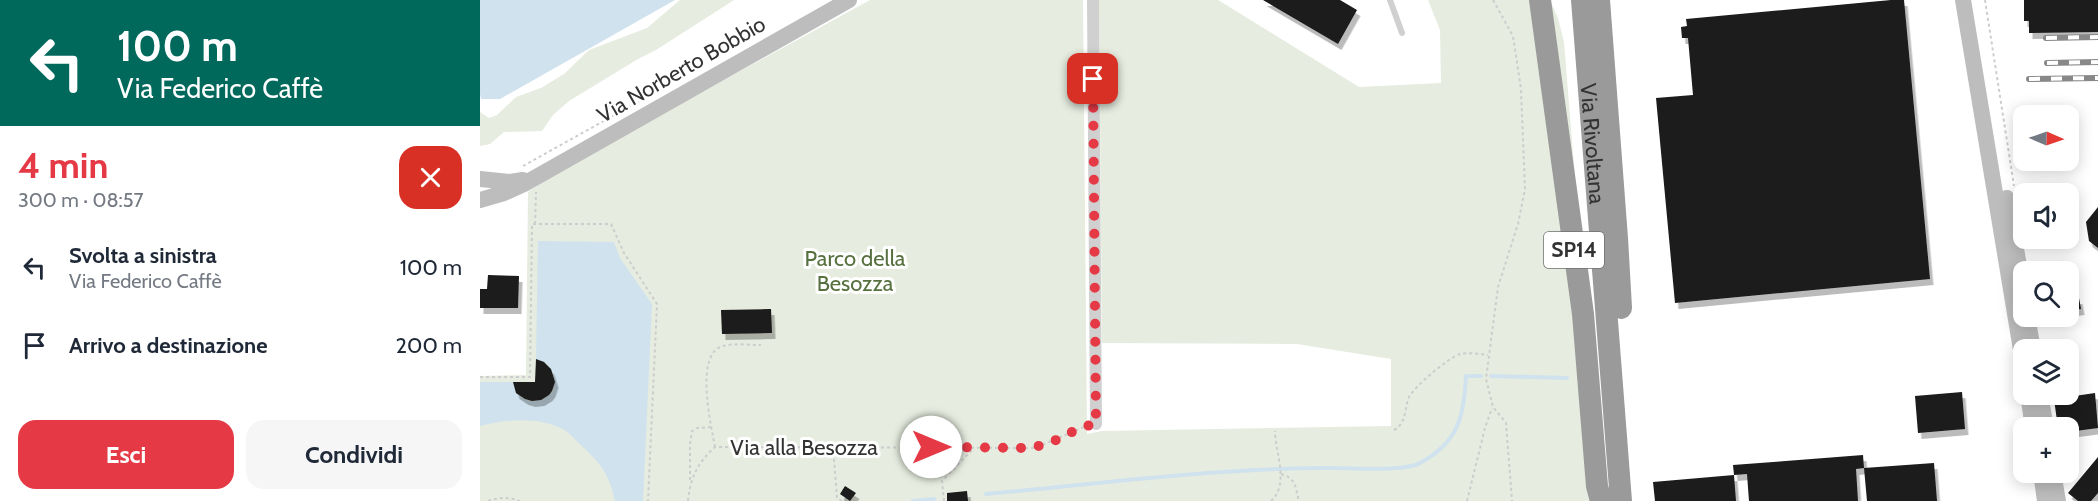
<!DOCTYPE html>
<html lang="it">
<meta charset="utf-8">
<style>
body{margin:0;font-family:Cabin,sans-serif;background:#f6f6f7;color:#1f2937;height:100vh;display:flex;flex-direction:column;font-size:22px;white-space:nowrap}
*{box-sizing:border-box;margin:0}
p{font-size:20px;color:#747a83}
.icon{flex:none;width:33px;height:33px;fill:none;stroke:currentColor;stroke-width:2;stroke-linecap:round;stroke-linejoin:round}
.map{position:relative;flex:1;overflow:hidden}
.details{display:flex;flex-direction:column;background:#fff;width:480px}
.details>*{flex:none}
.guide{background:#00695c;color:#fff;overflow:hidden}
.needle{width:39px;rotate:92deg}
.fabs{position:absolute;left:1533px;top:105px;display:grid;gap:12px}
.fabs a{display:grid;place-items:center;width:66px;height:66px;border-radius:12px;background:#fff;box-shadow:0 3px 15px #0003;font-size:30px}
.pin{position:absolute;display:grid;place-items:center;width:51px;height:51px;color:#fff;margin:-26px;border-radius:12px;box-shadow:0 3px 9px #0006}
.me{position:absolute;width:66px;margin:-33px;rotate:90deg;stroke-linejoin:round;filter:drop-shadow(0 0 4px #0008)}
.turn{display:flex;align-items:center;gap:21px;height:126px;padding:0 18px;font-size:27px}
.turn .icon{width:78px;height:78px;stroke-width:2.5}
.turn b{display:block;font-size:42px;line-height:51px}
.round{display:grid;place-items:center;flex:none;width:63px;height:63px;border-radius:18px;background:#f6f6f7}
.overview{display:flex;align-items:center;justify-content:space-between;height:102px;padding:0 18px}
h1{font-size:36px;font-weight:700;line-height:45px;color:#e63946}
.action{display:flex;gap:12px;margin-top:auto;padding:12px 18px}
.action a{flex:1;height:69px;border-radius:18px;background:#e63946;color:#fff;font-size:24px;font-weight:700;line-height:69px;text-align:center}
.action a+a{background:#f6f6f7;color:#1f2937}
ul{padding:0;list-style:none}
li{display:flex;align-items:center;gap:18px;height:78px;padding:0 18px}
li div{flex:1}
li b{display:block;font-size:22px}
li em{font-style:normal}
main{display:flex;flex:1;min-height:0}
.map>svg:first-child{display:block}
.green{fill:#e6ecdf}
.water{fill:#cfe2ee}
.lines{fill:none;stroke-linecap:round;stroke-linejoin:round}
.stream{stroke:#cfe2ee;stroke-width:4}
.building{fill:#1a1a1a;filter:url(#shadow)}
.path{stroke:#cdcdcd;stroke-width:2;stroke-dasharray:3 3;stroke-linecap:butt}
.lane{stroke:#d0d0d0;stroke-width:6}
.street{stroke:#d0d0d0;stroke-width:12}
.secondary{stroke:#bdbdbd;stroke-width:16}
.highway{stroke:#9a9a9a;stroke-width:22}
.rail-casing{stroke:#888;stroke-width:6}
.rail{stroke:#fff;stroke-width:4;stroke-dasharray:11;stroke-linecap:butt}
.route{stroke:#e63946;stroke-width:10;stroke-dasharray:0 18}
.labels{text-anchor:middle;stroke-width:6;stroke-linejoin:round;paint-order:stroke}
.shield{fill:#fff;stroke:#707070;stroke-width:1.5}
.shield-label{font-size:21px;font-weight:bold;fill:#333}
.street-label{font-size:22px;fill:#333;stroke:#fff}
.park-label{font-size:22px;fill:#56703f;stroke:#fff}
</style>
<main>
<section class="details">
<div class="guide">
<div class="turn"><svg class="icon" aria-label="left" viewBox="0 0 24 24"><path d="M17 20v-9H6M10 6l-5 5 5 5"/></svg><div><b>100 m</b>Via Federico Caffè</div></div>
</div>
<div class="overview"><div><h1>4 min</h1><p>300 m · 08:57</p></div><a class="round" style="background:#d93025;color:#fff"><svg class="icon" aria-label="close" viewBox="0 0 24 24"><path d="M6 6l12 12M18 6L6 18"/></svg></a></div>
<ul>
<li><svg class="icon" aria-label="left" viewBox="0 0 24 24"><path d="M17 20v-9H6M10 6l-5 5 5 5"/></svg><div><b>Svolta a sinistra</b><p>Via Federico Caffè</p></div><em>100 m</em></li>
<li><svg class="icon" aria-label="arrive" viewBox="0 0 24 24"><path d="M6 21V4h12l-3 4 3 4H6"/></svg><div><b>Arrivo a destinazione</b></div><em>200 m</em></li>
</ul>
<div class="action"><a>Esci</a><a>Condividi</a></div>
</section>
<div class="map">
<svg width="1618" height="501" viewBox="0 0 1618 501">
<defs>
<filter id="shadow"><feDropShadow dx="3.5" dy="6" stdDeviation="0" flood-color="#0004"/></filter>
</defs>
<rect width="100%" height="100%" fill="#fff"/>
<path class="green" d="M 200,0 L 254,0 L 176,50 L 158,59 L 89,101 L 73,115 L 62,131 L 24,132 L 10,144 L 0,146 L 0,112 L 9,118 L 17,115 L 36,97 L 61,88 L 84,74 L 109,50 L 167,28 Z
M 390,0 L 603,0 L 607,434 L 622,431 L 911,426 L 911,359 L 817,344 L 622,343 L 619,0 L 738,0 L 879,87 L 961,83 L 960,30 L 948,0 L 1070,0 L 1078,18 L 1084,42 L 1121,501 L 0,501 L 0,376 L 46,375 L 48,192 L 87,166 Z"/>
<path class="water" d="M 0,0 L 195,0 L 20,99 L 1,99 L 0,94 Z
M 58,241 L 134,242 L 140,258 L 172,304 L 163,501 L 135,501 C 129,475 122,465 103,447 C 97,442 92,435 86,431 C 62,416 26,419 0,426 L 0,382 L 33,382 C 38,404 58,407 73,391 C 76,376 72,363 56,359 Z"/>
<g class="lines">
<path class="stream" d="M 1011,376 L 1087,378
M 506,494 C 620,484 736,468 850,468 C 870,468 924,472 940,463 C 979,442 984,416 986,376 L 1001,376
M 433,501 L 454,499"/>
</g>
<path class="building" d="M 783,0 L 860,0 L 877,10 L 858,44 Z
M 1411,0 L 1424,0 L 1450,279 L 1195,303 L 1176,98 L 1213,95 L 1208,38 L 1202,38 L 1201,27 L 1207,26 L 1206,19 Z
M 1544,0 L 1618,0 L 1618,32 L 1549,33 L 1549,21 L 1544,21 Z
M 1618,207 L 1618,248 L 1609,241 L 1606,222 Z
M 8,275 L 39,276 L 38,308 L 0,308 L 0,289 L 7,289 Z
M 1599,298 L 1601,309 L 1588,311 L 1588,299 Z
M 291,309 L 292,333 L 242,334 L 241,310 Z
M 56,359 L 64,362 L 71,369 L 75,382 L 72,391 L 69,395 L 61,400 L 52,401 L 45,399 L 36,393 L 33,382 L 55,382 Z
M 1482,392 L 1485,429 L 1438,433 L 1435,396 Z
M 1615,393 L 1618,428 L 1588,432 L 1588,428 L 1578,428 L 1574,399 Z
M 1383,455 L 1384,468 L 1376,469 L 1378,501 L 1269,501 L 1267,474 L 1254,475 L 1256,501 L 1175,501 L 1173,482 L 1254,475 L 1253,465 Z
M 1618,457 L 1618,493 L 1611,501 L 1598,501 L 1588,493 Z
M 1454,463 L 1457,501 L 1387,501 L 1384,468 Z
M 365,486 L 376,493 L 370,501 L 360,494 Z
M 487,491 L 488,501 L 467,501 L 467,493 Z"/>
<g class="lines">
<path class="path" d="M 1013,0 L 1033,36 L 1041,89 L 1045,189 L 1038,224 L 1018,287 L 1006,379 L 1013,407 L 1026,423 L 1032,501
M 1505,0 L 1534,186
M 43,166 L 219,68
M 55,224 L 56,192
M 0,377 L 50,377 L 52,224 L 131,224 L 144,253 L 177,304 L 168,501
M 914,430 C 927,423 924,409 929,397 C 935,386 968,358 980,354 C 988,352 999,354 1008,355
M 235,447 C 231,425 214,353 243,346 C 254,343 269,345 281,345
M 353,447 L 357,498 L 362,501
M 801,474 C 817,479 815,487 819,501
M 210,480 L 210,444 L 212,431 L 217,428 L 231,427
M 8,501 C 20,497 29,497 40,501
M 208,501 C 210,478 218,462 235,447 L 552,448 L 562,445 L 606,426
M 464,501 L 462,481 L 494,448
M 791,501 C 810,484 795,452 795,431
M 987,501 L 1005,428 L 1012,408"/>
<path class="lane" d="M 910,0 L 922,33"/>
<path class="street" d="M 613,0 L 616,424"/>
<path class="secondary" d="M 1483,0 L 1544,368
M 0,179 L 30,182 L 43,180
M 1527,198 L 1544,294
M 0,200 L 24,193 L 44,184 L 369,0
M 1547,316 L 1553,350
M 1548,394 L 1553,428
M 1560,394 L 1566,428
M 1561,472 L 1565,501
M 1573,472 L 1578,501"/>
<g class="highway">
<path d="M 1060,0 L 1103,314 L 1117,486 L 1121,501"/>
<path id="s1" d="M 1102,0 L 1141,501"/>
<path d="M 1119,0 L 1137,238 L 1141,308"/>
</g>
<g class="rail-casing">
<path id="rail" d="M 1566,38 L 1618,37
M 1567,63 L 1618,62
M 1549,79 L 1618,78"/>
</g>
<use href="#rail" class="rail"/>
</g>
<g class="lines">
<path class="route" d="M 451,447 L 552,448 L 574,441 L 602,427 L 616,424 L 613,79"/>
</g>
<g class="labels">
<rect class="shield" x="1064" y="232" width="60" height="36" rx="4.5"/>
<g class="shield-label">
<text x="1094" y="257">SP14</text>
</g>
<g class="street-label">
<text transform="translate(201 69) rotate(-30)" y="8">Via Norberto Bobbio</text>
<text dy="8" stroke="none"><textPath href="#s1" startOffset="144">Via Rivoltana</textPath></text>
<text x="324" y="455">Via alla Besozza</text>
</g>
<g class="park-label">
<text x="375" y="266">Parco della<tspan x="375" dy="25">Besozza</tspan></text>
</g>
</g>
</svg>
<div class="fabs">
<a><svg class="needle" viewBox="-14 -14 28 28"><path d="M0-13l5 13h-10z" fill="#e53935"/><path d="M0 13l5-13h-10z" fill="#747a83"/></svg></a>
<a><svg class="icon" aria-label="sound" viewBox="0 0 24 24"><path d="M4 9h4l5-4v14l-5-4H4zM17 9q2 3 0 6"/></svg></a>
<a><svg class="icon" aria-label="search" viewBox="0 0 24 24"><circle cx="10" cy="10" r="6"/><path d="M15 15l6 6"/></svg></a>
<a><svg class="icon" aria-label="layers" viewBox="0 0 24 24"><path d="M12 4l9 5-9 5-9-5zM3 14l9 5 9-5"/></svg></a>
<a>+</a>
</div>
<div class="pin" style="left:613px;top:79px;background:#d93025"><svg class="icon" aria-label="arrive" viewBox="0 0 24 24"><path d="M6 21V4h12l-3 4 3 4H6"/></svg></div>
<svg class="me" style="left:451px;top:447px" viewBox="-20 -20 40 40"><circle r="19" fill="#fff"/><path d="M0-13L10 11 0 6-10 11z" fill="#e63946"/></svg>
</div>
</main>
